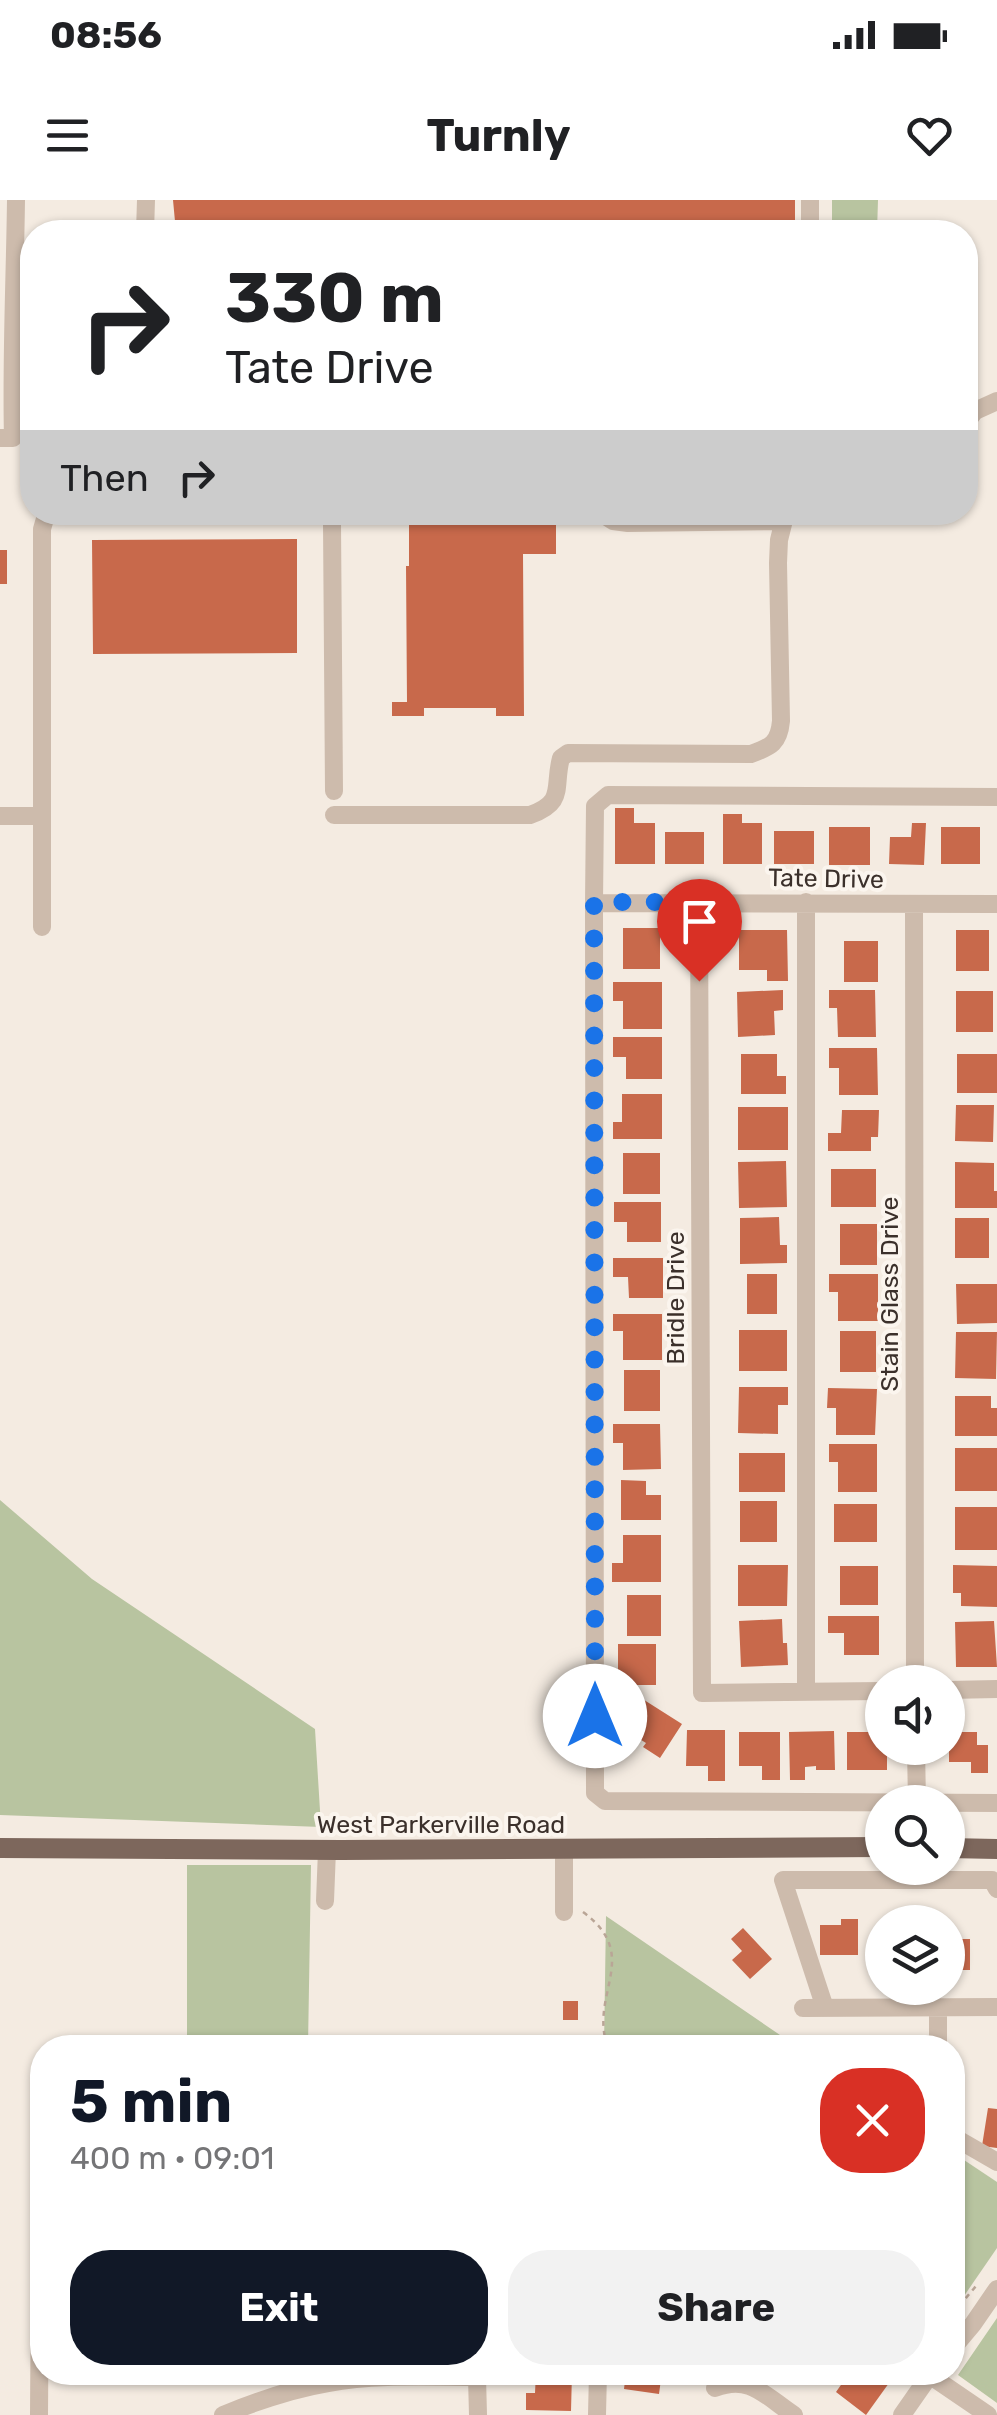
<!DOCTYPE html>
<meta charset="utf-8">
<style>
body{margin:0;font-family:Rubik,sans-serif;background:#f2f2f2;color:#202124;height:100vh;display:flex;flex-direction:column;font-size:38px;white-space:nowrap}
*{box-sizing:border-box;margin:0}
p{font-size:32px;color:#757577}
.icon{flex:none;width:55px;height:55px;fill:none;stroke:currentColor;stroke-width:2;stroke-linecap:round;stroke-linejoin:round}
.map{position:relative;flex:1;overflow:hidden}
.side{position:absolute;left:30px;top:1835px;width:935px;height:350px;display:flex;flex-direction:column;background:#fff;border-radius:40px;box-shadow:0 2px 8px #0004}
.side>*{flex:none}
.guide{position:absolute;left:20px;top:20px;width:958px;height:305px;border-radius:40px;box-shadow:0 2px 8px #0004;background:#fff;color:#202124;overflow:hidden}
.fabs{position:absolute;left:865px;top:1465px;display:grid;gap:20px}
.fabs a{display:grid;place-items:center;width:100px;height:100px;border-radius:50%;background:#fff;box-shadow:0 2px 8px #0004;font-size:50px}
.pin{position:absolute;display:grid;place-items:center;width:85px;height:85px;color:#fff;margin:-102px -42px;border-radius:50% 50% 50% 0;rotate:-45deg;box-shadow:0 0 10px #0007}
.pin .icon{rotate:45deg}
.me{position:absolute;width:110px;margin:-55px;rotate:0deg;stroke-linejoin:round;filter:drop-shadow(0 0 8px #0008)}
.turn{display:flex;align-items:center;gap:35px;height:210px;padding:0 40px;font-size:45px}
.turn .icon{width:130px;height:130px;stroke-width:2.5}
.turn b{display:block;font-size:70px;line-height:85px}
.then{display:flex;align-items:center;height:95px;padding:0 40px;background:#0003;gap:20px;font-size:38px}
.round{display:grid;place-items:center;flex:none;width:105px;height:105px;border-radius:40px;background:#f2f2f2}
.headline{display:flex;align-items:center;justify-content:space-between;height:170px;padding:0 40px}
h1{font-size:60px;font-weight:700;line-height:75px;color:#111827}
.button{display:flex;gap:20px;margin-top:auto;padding:20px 40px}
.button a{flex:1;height:115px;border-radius:40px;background:#111827;color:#fff;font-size:40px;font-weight:700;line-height:115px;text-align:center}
.button a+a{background:#f2f2f2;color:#202124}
.status{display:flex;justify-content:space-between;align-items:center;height:70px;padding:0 50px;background:#fff;direction:ltr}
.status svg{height:28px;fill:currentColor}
header{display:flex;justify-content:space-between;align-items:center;height:130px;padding:0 40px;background:#fff;font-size:45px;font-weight:700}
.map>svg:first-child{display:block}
.green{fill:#b8c4a0}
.building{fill:#c8694b}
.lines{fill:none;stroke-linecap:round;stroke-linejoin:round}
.path{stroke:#b9a596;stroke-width:2.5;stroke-dasharray:5 5;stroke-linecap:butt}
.minor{stroke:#cdbbac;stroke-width:18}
.major{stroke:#7d675c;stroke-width:20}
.route{stroke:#1a73e8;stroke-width:18;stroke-dasharray:0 32.4}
.labels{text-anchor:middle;stroke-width:8;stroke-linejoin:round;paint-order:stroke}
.street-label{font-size:25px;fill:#3b302b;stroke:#fbf5ee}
</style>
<div class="status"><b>08:56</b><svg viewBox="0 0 49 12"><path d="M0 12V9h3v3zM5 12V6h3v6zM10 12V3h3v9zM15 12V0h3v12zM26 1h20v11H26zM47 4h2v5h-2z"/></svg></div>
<header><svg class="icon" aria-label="menu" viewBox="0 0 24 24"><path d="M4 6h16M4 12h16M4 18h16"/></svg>Turnly<svg class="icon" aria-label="heart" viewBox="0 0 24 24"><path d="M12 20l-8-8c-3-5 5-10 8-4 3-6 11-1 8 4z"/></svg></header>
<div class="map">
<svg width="997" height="2215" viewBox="0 0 997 2215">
<rect width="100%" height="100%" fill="#f4ebe1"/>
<path class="green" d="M 832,0 L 878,0 L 877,32 L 832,32 Z
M 0,1300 L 92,1379 L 315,1529 L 321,1627 L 0,1615 Z
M 187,1665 L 311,1665 L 308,1847 L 187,1847 Z
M 606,1716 L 780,1835 L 799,1847 L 604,1847 Z
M 952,1952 L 997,1982 L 997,2048 L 953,2112 Z
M 997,2118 L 997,2203 L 958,2175 Z"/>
<path class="building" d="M 173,0 L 795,0 L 795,32 L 176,32 Z
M 409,312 L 541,312 L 541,317 L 556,317 L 556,354 L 523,354 L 524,516 L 496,516 L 496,508 L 424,508 L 424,516 L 392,516 L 392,502 L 407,502 L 406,366 L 409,366 Z
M 297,339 L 297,453 L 93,454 L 92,340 Z
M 0,350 L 7,350 L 7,384 L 0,384 Z
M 615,608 L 634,608 L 634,623 L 655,623 L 655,664 L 615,664 Z
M 723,614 L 742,614 L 742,623 L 762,623 L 762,664 L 723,664 Z
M 912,623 L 926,623 L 924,665 L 889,664 L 890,637 L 911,637 Z
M 829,627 L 870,627 L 870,665 L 829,665 Z
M 941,627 L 980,627 L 980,664 L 941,664 Z
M 774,631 L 814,631 L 814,664 L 774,664 Z
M 665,632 L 704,632 L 704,664 L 665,664 Z
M 623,728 L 660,728 L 660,769 L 623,769 Z
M 739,730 L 787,730 L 788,781 L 767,781 L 767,770 L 739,770 Z
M 956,730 L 989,730 L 989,771 L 956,771 Z
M 844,741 L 878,741 L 878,782 L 844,782 Z
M 613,782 L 662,782 L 662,829 L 623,829 L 623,801 L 613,801 Z
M 783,790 L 783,810 L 774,811 L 775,835 L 738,837 L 737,792 Z
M 829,790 L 875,790 L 876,837 L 838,837 L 837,808 L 829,808 Z
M 956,791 L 993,791 L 993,832 L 956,832 Z
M 613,837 L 662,837 L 662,879 L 626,879 L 626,857 L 613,857 Z
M 829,848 L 877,848 L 878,895 L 839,895 L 839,868 L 829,868 Z
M 741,854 L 777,854 L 777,876 L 786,876 L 786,894 L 741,894 Z
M 957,854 L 997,854 L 997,893 L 957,893 Z
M 622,894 L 662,894 L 662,939 L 613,939 L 613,922 L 622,922 Z
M 956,905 L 994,905 L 993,942 L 955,941 Z
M 738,907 L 788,907 L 788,950 L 738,950 Z
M 842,910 L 879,910 L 878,937 L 871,937 L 871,951 L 828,951 L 828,933 L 841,933 Z
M 623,953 L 660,953 L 660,994 L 623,994 Z
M 786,961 L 787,1007 L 739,1008 L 738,962 Z
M 955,962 L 994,963 L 994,991 L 997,991 L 997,1008 L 955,1008 Z
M 831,969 L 876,969 L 876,1007 L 831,1007 Z
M 614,1002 L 661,1002 L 661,1042 L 627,1042 L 627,1022 L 614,1022 Z
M 779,1017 L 780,1045 L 787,1045 L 787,1063 L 740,1064 L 740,1018 Z
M 955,1018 L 989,1018 L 989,1058 L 955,1058 Z
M 840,1024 L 877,1024 L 877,1065 L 840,1065 Z
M 613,1058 L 663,1058 L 663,1098 L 629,1098 L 628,1077 L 613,1077 Z
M 747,1074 L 777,1074 L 777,1114 L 747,1114 Z
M 829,1074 L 878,1074 L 878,1121 L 838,1121 L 838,1092 L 829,1092 Z
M 956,1084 L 997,1084 L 997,1123 L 957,1124 Z
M 613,1114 L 662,1114 L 662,1160 L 623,1160 L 623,1131 L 613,1131 Z
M 739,1130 L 787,1130 L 787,1171 L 739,1171 Z
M 840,1131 L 876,1131 L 876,1172 L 840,1172 Z
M 956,1132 L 997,1132 L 996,1179 L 955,1178 Z
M 624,1170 L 660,1170 L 660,1211 L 624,1211 Z
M 739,1187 L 788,1187 L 788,1205 L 778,1205 L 778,1234 L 738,1233 Z
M 828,1188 L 877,1189 L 875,1235 L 836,1235 L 836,1208 L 827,1208 Z
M 955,1196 L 991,1196 L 991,1208 L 997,1208 L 997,1236 L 955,1236 Z
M 613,1224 L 660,1224 L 661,1269 L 623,1270 L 623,1243 L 613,1243 Z
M 829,1244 L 877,1244 L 877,1292 L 838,1292 L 838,1262 L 829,1262 Z
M 955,1248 L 997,1248 L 997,1291 L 955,1291 Z
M 739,1253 L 785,1253 L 785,1292 L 739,1292 Z
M 621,1280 L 646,1281 L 646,1295 L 661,1295 L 661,1320 L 621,1320 Z
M 740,1301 L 777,1301 L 777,1342 L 740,1342 Z
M 834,1304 L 877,1304 L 877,1342 L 834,1342 Z
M 955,1307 L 997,1307 L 997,1350 L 955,1350 Z
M 623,1335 L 661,1335 L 661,1382 L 612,1382 L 612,1363 L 623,1363 Z
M 738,1365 L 788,1365 L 787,1406 L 738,1406 Z
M 953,1365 L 997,1366 L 997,1407 L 961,1406 L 961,1393 L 953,1393 Z
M 840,1366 L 878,1366 L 878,1405 L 840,1405 Z
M 627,1395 L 661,1395 L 661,1436 L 627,1436 Z
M 828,1416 L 879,1416 L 879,1455 L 844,1455 L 844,1433 L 828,1433 Z
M 782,1419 L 783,1443 L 787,1443 L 788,1465 L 741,1467 L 739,1421 Z
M 994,1421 L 997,1467 L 956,1467 L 955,1422 Z
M 618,1444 L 656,1444 L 656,1485 L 618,1485 Z
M 641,1498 L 682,1524 L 660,1558 L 643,1547 L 646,1543 L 638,1538 L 632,1548 L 616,1538 Z
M 687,1530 L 725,1530 L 725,1581 L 708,1581 L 708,1566 L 686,1566 Z
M 834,1531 L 835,1570 L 816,1570 L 816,1566 L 805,1567 L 805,1580 L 790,1580 L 789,1532 Z
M 739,1532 L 780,1532 L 780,1580 L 762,1580 L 762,1566 L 739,1566 Z
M 847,1532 L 882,1532 L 882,1548 L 887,1548 L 887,1570 L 847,1570 Z
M 949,1532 L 977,1532 L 977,1545 L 988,1545 L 988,1573 L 971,1573 L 971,1562 L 949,1562 Z
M 841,1719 L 858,1719 L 858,1755 L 820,1755 L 820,1725 L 841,1725 Z
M 876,1727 L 882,1727 L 882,1768 L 876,1768 Z
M 743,1728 L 772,1759 L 750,1779 L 732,1760 L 742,1751 L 731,1739 Z
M 948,1739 L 970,1739 L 970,1770 L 948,1770 Z
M 563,1801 L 578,1801 L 578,1820 L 563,1820 Z
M 988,1908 L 997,1909 L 997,1948 L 982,1946 Z
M 536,2172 L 572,2173 L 571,2211 L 526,2210 L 526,2193 L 535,2193 Z
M 626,2172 L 662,2172 L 659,2194 L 624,2189 Z
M 805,2172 L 825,2172 L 818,2182 Z
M 850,2172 L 875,2172 L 889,2183 L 866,2215 L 836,2192 Z"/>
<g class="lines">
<path class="path" d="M 583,1712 C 643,1756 588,1794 608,1848
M 952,2110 L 955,2111 L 976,2086 L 978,2087"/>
<path class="minor" d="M 810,0 L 810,32
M 145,32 L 146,0
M 965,224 L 975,211 L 997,201
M 0,238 L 13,238 C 11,159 15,80 16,0
M 329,312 L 332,323 L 334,591
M 599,312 L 613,321 L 628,323 L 783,321
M 997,597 L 608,595 L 595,606 L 594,703 L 595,1593 L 605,1601 L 997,1603
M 334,615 L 530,615 C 566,602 553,588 561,558 L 568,553 L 751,554 C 771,547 779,543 781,521 L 778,363 L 779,340 L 786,312
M 0,616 L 42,616
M 699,702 L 702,1493 L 882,1491
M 806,702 L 806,1492
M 594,703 L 997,704
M 914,704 L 915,1482
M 42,727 L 42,329 L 47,312
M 948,1490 L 997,1489
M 916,1548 L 917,1602
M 564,1649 L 564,1712
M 325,1701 L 327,1650
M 803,1808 L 997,1807
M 825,1808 L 783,1680 L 992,1680 L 997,1689
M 938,1848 L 938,1808
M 952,1936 L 997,1962
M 952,2149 L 973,2124 L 997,2089
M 925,2172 L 988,2215
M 715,2188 C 750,2174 765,2196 794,2215
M 39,2215 L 40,2067
M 223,2215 C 257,2201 292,2189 328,2183 C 377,2174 428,2177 477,2177 L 478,2215
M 597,2215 L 598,2172
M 902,2215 L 932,2172"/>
<path class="major" d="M 0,1648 L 341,1650 L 882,1647
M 948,1648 L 997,1649"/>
</g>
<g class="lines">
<path class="route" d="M 595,1516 L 594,702 L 699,702 L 699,781"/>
</g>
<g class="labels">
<g class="street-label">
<text transform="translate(826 678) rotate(1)" y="9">Tate Drive</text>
<text transform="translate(889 1094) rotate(-90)" y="9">Stain Glass Drive</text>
<text transform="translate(675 1098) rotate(-90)" y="9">Bridle Drive</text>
<text x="441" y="1633">West Parkerville Road</text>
</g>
</g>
</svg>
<div class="fabs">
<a><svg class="icon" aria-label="sound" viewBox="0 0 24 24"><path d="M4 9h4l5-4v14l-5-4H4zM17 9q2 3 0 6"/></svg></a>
<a><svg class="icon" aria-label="search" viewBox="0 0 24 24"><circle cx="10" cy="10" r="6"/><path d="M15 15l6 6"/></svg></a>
<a><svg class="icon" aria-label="layers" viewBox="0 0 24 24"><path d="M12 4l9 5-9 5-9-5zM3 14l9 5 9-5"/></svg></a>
</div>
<div class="pin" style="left:699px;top:781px;background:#d93025"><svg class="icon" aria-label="arrive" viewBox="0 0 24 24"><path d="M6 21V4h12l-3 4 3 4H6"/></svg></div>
<svg class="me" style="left:595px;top:1516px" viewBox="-20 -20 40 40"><circle r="19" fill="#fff"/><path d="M0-13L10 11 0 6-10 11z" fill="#1a73e8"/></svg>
<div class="guide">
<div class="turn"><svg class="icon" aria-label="right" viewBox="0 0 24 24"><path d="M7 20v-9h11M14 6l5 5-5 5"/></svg><div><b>330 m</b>Tate Drive</div></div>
<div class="then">Then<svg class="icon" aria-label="right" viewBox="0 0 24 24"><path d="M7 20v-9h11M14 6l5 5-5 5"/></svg></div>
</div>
<section class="side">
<div class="headline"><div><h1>5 min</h1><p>400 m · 09:01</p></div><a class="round" style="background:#d93025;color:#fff"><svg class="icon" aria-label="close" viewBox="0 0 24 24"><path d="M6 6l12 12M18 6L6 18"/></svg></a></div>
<div class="button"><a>Exit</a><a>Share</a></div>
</section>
</div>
